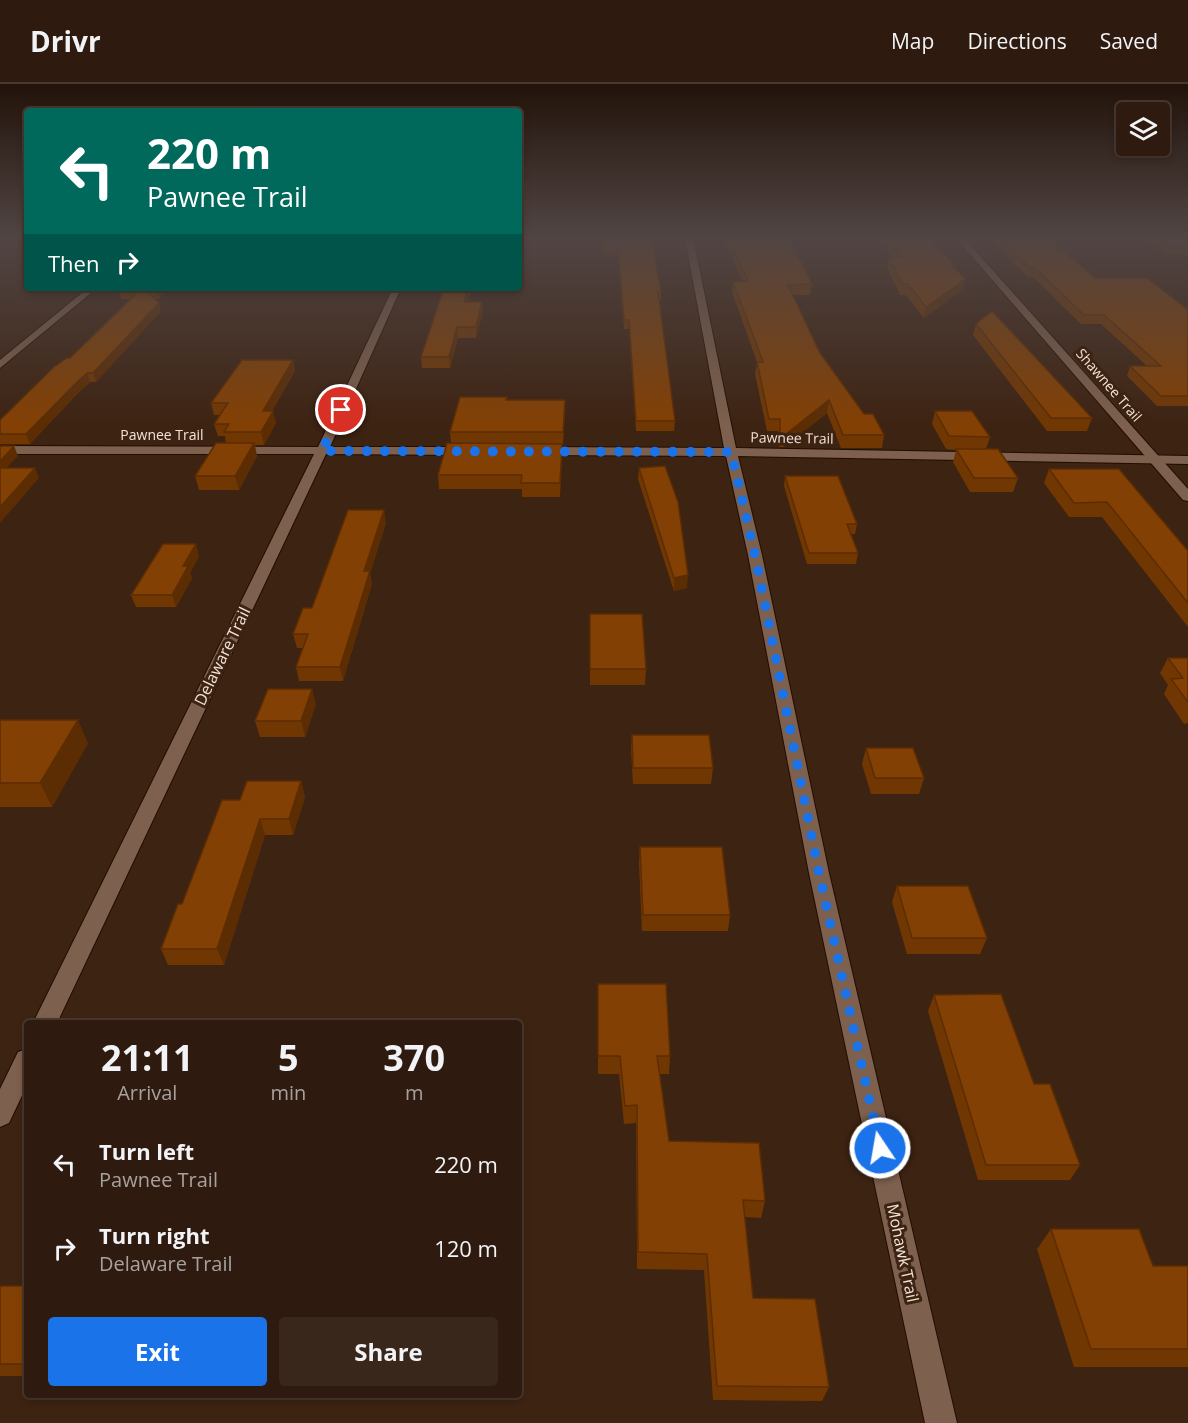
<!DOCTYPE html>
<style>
body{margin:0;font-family:"Open Sans",sans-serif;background:#3a271c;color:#f1f3f6;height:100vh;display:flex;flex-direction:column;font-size:22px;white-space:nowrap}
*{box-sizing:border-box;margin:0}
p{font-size:20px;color:#a7a19e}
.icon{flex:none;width:33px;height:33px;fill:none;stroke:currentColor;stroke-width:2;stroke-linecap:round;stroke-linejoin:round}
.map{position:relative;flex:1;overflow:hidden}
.panel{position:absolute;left:24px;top:936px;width:498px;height:378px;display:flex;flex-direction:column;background:#2e1a0e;border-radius:6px;box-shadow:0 3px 9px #0003,0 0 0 2px #49382e}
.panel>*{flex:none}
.hud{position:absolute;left:24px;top:24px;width:498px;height:183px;border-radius:6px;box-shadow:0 3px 9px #0003,0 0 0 2px #49382e;background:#00695c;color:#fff;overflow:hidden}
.buttons{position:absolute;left:1116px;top:18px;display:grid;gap:12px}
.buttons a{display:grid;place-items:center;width:54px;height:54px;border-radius:6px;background:#2e1a0e;box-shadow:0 3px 9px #0003,0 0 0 2px #49382e;font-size:30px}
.pin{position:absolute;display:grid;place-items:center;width:51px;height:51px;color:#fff;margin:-26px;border:3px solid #fff;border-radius:50%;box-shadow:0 2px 6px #0007}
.me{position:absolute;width:66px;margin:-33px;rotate:348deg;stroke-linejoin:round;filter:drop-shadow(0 0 4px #0008)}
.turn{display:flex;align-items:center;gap:21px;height:126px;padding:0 24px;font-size:27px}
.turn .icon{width:78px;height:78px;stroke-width:2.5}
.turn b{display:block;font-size:42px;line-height:51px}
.then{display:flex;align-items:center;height:57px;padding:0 24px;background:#0003;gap:12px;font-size:22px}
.eta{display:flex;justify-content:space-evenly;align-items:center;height:102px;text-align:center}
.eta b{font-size:36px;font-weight:700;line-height:42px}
.button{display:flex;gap:12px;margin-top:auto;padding:12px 24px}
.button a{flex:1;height:69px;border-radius:6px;background:#1a73e8;color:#fff;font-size:24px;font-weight:700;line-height:69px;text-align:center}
.button a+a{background:#3a271c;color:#f1f3f6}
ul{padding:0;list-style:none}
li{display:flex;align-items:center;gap:18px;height:84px;padding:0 24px}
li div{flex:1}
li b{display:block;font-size:22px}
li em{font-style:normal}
header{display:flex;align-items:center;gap:36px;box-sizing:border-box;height:84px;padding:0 30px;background:#2e1a0e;border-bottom:2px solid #49382e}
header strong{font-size:28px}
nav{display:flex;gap:33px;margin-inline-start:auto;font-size:21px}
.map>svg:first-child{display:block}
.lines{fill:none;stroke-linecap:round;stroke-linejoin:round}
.minor-casing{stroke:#230c00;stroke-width:2}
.tertiary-casing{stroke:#230c00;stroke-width:2}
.minor{fill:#7d604d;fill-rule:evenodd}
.tertiary{fill:#7d604d;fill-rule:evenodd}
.wall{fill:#713703}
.shaded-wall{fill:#5c2d03}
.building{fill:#834004;stroke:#5c2d03;stroke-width:1.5}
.route{stroke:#1a73e8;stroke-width:10;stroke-dasharray:0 18}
.labels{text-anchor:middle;stroke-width:6;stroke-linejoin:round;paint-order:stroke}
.far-street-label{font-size:14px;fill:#f3e2d7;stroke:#3d2312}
.street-label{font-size:16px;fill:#f3e2d7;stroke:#3d2312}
</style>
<header>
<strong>Drivr</strong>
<nav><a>Map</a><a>Directions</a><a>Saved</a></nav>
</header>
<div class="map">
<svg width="1188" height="1339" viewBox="0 0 1188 1339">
<rect width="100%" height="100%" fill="#3d2312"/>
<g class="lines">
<g class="minor-casing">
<path id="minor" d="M 685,154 L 693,154 L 736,364 L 1188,372 L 1188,380 L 738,372 L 762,471 L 829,789 L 957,1339 L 925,1339 L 809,789 L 748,471 L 726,372 L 539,371 L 533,367 L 539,363 L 724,364 Z
M 88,204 L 97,204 L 0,284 L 0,276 Z
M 393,204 L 401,204 L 330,363 L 469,363 L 475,367 L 469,371 L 326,370 L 57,939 L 33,939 L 314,370 L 0,370 L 0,362 L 318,363 Z
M 27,965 L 27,1001 L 9,1039 L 0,1043 L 0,1005 L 18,968 Z"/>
</g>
<g class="tertiary-casing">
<path id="tertiary" d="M 956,154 L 964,154 L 1188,405 L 1188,417 L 1183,416 Z"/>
</g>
<use href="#minor" class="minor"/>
<use href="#tertiary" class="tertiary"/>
</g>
<path class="wall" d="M 601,154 L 651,154 L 661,208 L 661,217 L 660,217 L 675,337 L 674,347 L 636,347 L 629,245 L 624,245 L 618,171 L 602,171 Z
M 724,154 L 789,154 L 812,200 L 810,211 L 793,211 L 820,269 L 864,330 L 884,351 L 882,364 L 841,364 L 827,329 L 784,363 L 779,363 L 778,347 L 767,347 L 755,290 L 757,278 L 732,208 L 733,198 L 742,197 L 729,167 Z
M 877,154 L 928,154 L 955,181 L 955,184 L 963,206 L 924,234 L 906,211 L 900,211 L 887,184 L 889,173 L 892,173 Z
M 989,154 L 1048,154 L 1095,194 L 1188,226 L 1188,322 L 1157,322 L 1127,292 L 1130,282 L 1147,282 L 1101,240 L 1081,240 L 1033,193 L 1028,193 Z
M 1145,154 L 1188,154 L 1188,174 L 1183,170 L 1167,170 Z
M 122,204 L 170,204 L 159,215 L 155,215 L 161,227 L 96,298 L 90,298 L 77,310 L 30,360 L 0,360 L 0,336 L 70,274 L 131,215 L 121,215 L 118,207 Z
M 444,204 L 472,204 L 468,218 L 482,218 L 483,228 L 476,254 L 458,254 L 450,284 L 422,284 L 421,273 Z
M 976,240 L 1092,334 L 1087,347 L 1047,347 L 973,251 Z
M 293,276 L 295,287 L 272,327 L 276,339 L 264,361 L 255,361 L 257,372 L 239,406 L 199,406 L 195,392 L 226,359 L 225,352 L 218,352 L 214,340 L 220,331 L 214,331 L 211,319 Z
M 507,316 L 565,328 L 563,361 L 562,361 L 560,413 L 522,413 L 522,405 L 439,405 L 438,391 L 451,359 L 450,348 Z
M 935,327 L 990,353 L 986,365 L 1018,394 L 1013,408 L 970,408 L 953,378 L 956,366 L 946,365 L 932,340 Z
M 639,384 L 687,504 L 674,507 L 638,395 Z
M 1049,385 L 1119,385 L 1188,467 L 1188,543 L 1102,433 L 1069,433 L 1044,399 Z
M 785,392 L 857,440 L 855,450 L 851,450 L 858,469 L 856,480 L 807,480 L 784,402 Z
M 386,439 L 370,489 L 372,500 L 343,597 L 299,597 L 296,583 L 303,564 L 297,564 L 293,550 L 312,524 Z
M 199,472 L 190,489 L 192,494 L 176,523 L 136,523 L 131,511 Z
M 590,530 L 646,585 L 645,601 L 590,601 Z
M 1168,574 L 1188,574 L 1188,639 L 1184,640 L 1164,610 L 1168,601 L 1160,589 Z
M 316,620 L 305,653 L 260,653 L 255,637 Z
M 0,636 L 88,659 L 52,723 L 0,723 Z
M 632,651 L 713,684 L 711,700 L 633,700 L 631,666 Z
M 866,664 L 924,694 L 919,710 L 871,710 L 862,680 Z
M 301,697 L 305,713 L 293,751 L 265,751 L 224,881 L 168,881 L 161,865 L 182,820 L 240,716 Z
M 640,763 L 730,831 L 728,847 L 642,847 L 639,779 Z
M 897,802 L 987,854 L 980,870 L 907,870 L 892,818 Z
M 598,900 L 670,972 L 669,990 L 660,990 L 669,1057 L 765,1117 L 761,1134 L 745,1133 L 753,1214 L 829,1303 L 822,1317 L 713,1316 L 704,1186 L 637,1185 L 636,1039 L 624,1040 L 619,990 L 598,990 Z
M 934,911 L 1034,1000 L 1080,1081 L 1070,1096 L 978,1096 L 928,927 Z
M 1051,1145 L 1153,1182 L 1188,1182 L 1188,1283 L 1074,1283 L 1037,1165 Z
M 27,1196 L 27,1292 L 0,1292 L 0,1202 L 25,1202 Z"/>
<path class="shaded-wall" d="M 966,195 L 963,206 L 924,234 L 926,223 Z
M 159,204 L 170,204 L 159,215 L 157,207 Z
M 468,204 L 472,204 L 465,228 L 464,218 Z
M 482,218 L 483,228 L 476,254 L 476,243 Z
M 159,219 L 161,227 L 96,298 L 93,289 Z
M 457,243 L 458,254 L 450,284 L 449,273 Z
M 293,276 L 295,287 L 265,339 L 263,327 Z
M 87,289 L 90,298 L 77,310 L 30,360 L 26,350 L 74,301 Z
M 565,316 L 565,328 L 563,361 L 563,348 Z
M 829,316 L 827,329 L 784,363 L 786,350 Z
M 273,327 L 276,339 L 264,361 L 261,348 Z
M 254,359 L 257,372 L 239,406 L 235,392 Z
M 562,360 L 562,373 L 560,413 L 560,399 Z
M 14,362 L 18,372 L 0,391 L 0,377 Z
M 35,384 L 39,394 L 0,439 L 0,423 Z
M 384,426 L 386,439 L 370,489 L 372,500 L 343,597 L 340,583 L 364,487 Z
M 196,460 L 199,472 L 190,489 L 192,494 L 176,523 L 172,511 L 183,482 Z
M 688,491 L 687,504 L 674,507 L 674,494 Z
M 312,605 L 316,620 L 305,653 L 301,637 Z
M 78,636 L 88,659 L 52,723 L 40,699 Z
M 301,697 L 305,713 L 293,751 L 289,735 Z
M 260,735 L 265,751 L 224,881 L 217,865 Z"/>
<path class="building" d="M 601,154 L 651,154 L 661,208 L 658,208 L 675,337 L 636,337 L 629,236 L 624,236 L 618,163 L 602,163 Z
M 728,154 L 789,154 L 812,200 L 788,201 L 820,269 L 864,330 L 873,330 L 884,351 L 843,351 L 829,316 L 786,350 L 780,350 L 780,335 L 769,335 L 757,278 L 763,278 L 733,198 L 748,197 Z
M 887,154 L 928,154 L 955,181 L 951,181 L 966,195 L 926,223 L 908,200 L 903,200 L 889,173 L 902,173 Z
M 999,154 L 1048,154 L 1095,194 L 1147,194 L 1188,226 L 1188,312 L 1161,312 L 1130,282 L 1161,282 L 1104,231 L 1084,231 L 1035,184 L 1030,184 Z
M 1158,154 L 1188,154 L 1188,164 L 1186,162 L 1170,162 Z
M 122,204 L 159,204 L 157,207 L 147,207 L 159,219 L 93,289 L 87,289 L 74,301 L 26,350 L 0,350 L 0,336 L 54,283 L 67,274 L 70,274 L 139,207 L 118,207 Z
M 444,204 L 468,204 L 464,218 L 482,218 L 476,243 L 457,243 L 449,273 L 421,273 Z
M 992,227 L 1092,334 L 1051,334 L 976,240 Z
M 242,276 L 293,276 L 263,327 L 273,327 L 261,348 L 224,348 L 229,340 L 214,340 L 228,319 L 211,319 Z
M 460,313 L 507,313 L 506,316 L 565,316 L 563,348 L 450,348 Z
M 935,327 L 972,327 L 990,353 L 949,352 Z
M 216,359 L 254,359 L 235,392 L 195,392 Z
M 447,359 L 562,360 L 560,399 L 521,399 L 522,391 L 438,391 Z
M 0,362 L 14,362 L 0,377 Z
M 956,365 L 998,365 L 1018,394 L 974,394 Z
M 665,382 L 678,418 L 688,491 L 674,494 L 639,384 Z
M 0,384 L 35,384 L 0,423 Z
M 1049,385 L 1119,385 L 1188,467 L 1188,519 L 1107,418 L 1074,419 Z
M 785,392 L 838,392 L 857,440 L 847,440 L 858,469 L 809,469 Z
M 348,426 L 384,426 L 364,487 L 370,487 L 340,583 L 296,583 L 308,550 L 293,550 L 303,524 L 312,524 Z
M 163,460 L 196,460 L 183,482 L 188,482 L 172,511 L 131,511 Z
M 590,530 L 642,530 L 646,585 L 590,585 Z
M 1168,574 L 1188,574 L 1188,618 L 1171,595 L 1183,594 Z
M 268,605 L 312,605 L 301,637 L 255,637 Z
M 0,636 L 78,636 L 40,699 L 0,699 Z
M 632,651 L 709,651 L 713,684 L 633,684 Z
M 866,664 L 913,664 L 924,694 L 875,694 Z
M 247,697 L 301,697 L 289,735 L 260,735 L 217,865 L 161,865 L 178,820 L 182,820 L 222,716 L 240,716 Z
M 640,763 L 722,763 L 730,831 L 643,831 Z
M 897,802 L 968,802 L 987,854 L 912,854 Z
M 598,900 L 666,900 L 670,972 L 657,972 L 669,1057 L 759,1059 L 765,1117 L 743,1116 L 753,1214 L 815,1215 L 829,1303 L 717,1302 L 707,1170 L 638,1168 L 637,1021 L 625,1022 L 620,972 L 598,972 Z
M 1001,910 L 1034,1000 L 1050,1000 L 1080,1081 L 986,1081 L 934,911 Z
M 1051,1145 L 1139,1145 L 1153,1182 L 1188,1182 L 1188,1265 L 1091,1265 Z
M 27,1196 L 27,1280 L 0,1280 L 0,1202 L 25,1202 Z"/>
<linearGradient id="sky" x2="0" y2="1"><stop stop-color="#22130a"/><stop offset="0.45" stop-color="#514544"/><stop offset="1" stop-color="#514544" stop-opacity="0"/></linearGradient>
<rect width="1188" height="341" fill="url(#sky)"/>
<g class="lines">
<path class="route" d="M 341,326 L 322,367 L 731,368 L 755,471 L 819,789 L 880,1064"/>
</g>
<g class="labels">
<g class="far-street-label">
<text transform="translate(1109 301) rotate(49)" y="5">Shawnee Trail</text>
<text x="162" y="356">Pawnee Trail</text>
<text transform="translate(792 354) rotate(1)" y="5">Pawnee Trail</text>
</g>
<g class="street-label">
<text transform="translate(222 572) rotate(-64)" y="6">Delaware Trail</text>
<text transform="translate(903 1169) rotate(78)" y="6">Mohawk Trail</text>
</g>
</g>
</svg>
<div class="buttons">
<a><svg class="icon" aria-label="layers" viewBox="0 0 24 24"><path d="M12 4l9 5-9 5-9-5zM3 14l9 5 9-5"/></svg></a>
</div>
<div class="pin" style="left:341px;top:326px;background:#d93025"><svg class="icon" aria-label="arrive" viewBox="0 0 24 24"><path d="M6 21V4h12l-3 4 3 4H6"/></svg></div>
<svg class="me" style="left:880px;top:1064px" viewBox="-20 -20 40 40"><circle r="17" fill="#1a73e8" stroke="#fff" stroke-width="3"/><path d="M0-11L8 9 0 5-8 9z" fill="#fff"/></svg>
<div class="hud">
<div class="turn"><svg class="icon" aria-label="left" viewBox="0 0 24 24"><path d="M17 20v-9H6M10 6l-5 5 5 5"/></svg><div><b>220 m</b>Pawnee Trail</div></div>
<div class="then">Then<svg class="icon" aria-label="right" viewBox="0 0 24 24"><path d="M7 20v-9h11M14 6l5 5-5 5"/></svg></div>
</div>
<section class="panel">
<div class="eta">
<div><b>21:11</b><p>Arrival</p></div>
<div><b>5</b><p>min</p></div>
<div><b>370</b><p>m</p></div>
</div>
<ul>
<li><svg class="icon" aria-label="left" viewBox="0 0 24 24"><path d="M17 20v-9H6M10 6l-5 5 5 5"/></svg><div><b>Turn left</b><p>Pawnee Trail</p></div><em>220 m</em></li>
<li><svg class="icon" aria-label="right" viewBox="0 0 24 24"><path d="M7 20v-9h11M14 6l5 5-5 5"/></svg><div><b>Turn right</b><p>Delaware Trail</p></div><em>120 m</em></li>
</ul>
<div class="button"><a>Exit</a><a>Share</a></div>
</section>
</div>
